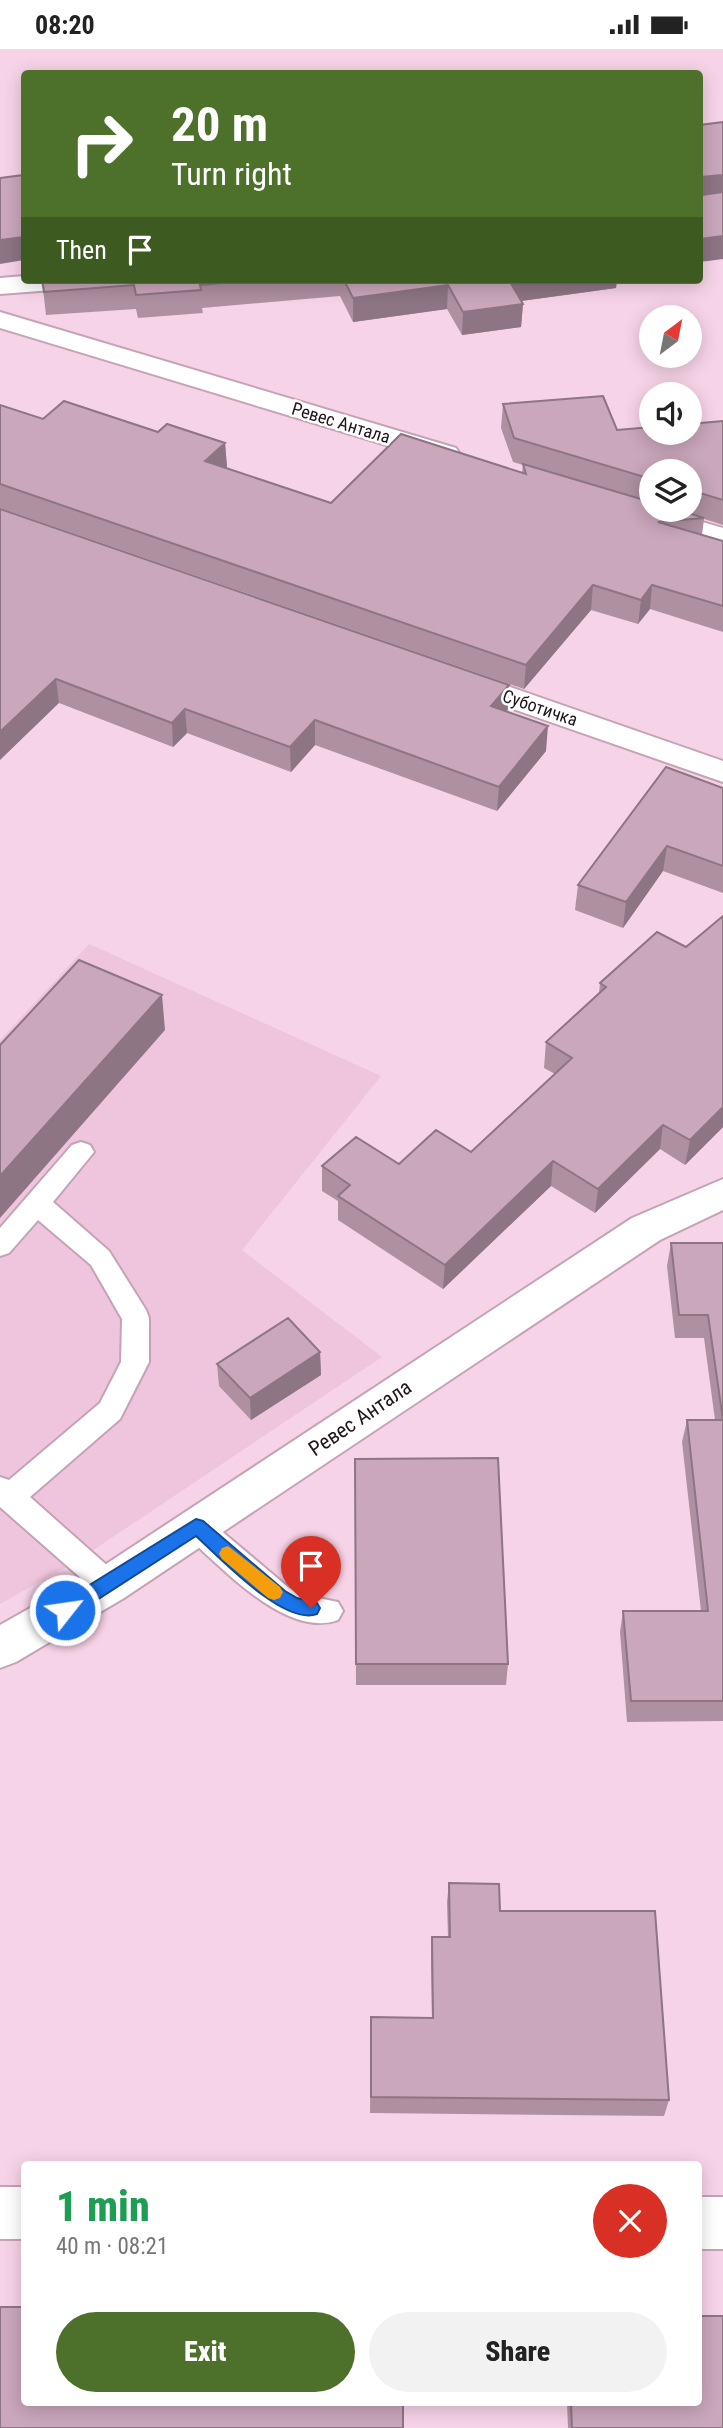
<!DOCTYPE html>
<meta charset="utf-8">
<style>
body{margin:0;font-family:"Roboto Condensed",sans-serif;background:#f2f2f2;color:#222;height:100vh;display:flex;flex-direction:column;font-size:26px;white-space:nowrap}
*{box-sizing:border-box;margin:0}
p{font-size:23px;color:#767676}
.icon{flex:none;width:38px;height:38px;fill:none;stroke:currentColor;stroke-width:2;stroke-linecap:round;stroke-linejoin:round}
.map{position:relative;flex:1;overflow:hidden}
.details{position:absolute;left:21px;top:2112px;width:681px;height:245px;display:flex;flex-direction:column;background:#fff;border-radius:7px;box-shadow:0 4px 18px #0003}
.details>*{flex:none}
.hud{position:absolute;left:21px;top:21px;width:682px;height:214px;border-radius:7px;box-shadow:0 4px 18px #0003;background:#4d712a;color:#fff;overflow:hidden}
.needle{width:46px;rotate:32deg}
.fabs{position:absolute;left:639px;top:256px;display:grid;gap:14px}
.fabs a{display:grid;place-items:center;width:63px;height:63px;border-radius:50%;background:#fff;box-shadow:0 4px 18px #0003;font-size:35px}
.pin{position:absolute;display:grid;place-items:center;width:60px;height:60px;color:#fff;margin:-72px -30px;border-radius:50% 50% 50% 0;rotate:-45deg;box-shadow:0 0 7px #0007}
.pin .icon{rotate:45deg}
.me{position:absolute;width:77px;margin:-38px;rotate:60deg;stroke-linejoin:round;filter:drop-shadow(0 0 5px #0008)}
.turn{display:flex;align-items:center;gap:24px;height:147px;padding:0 35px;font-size:32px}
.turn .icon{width:91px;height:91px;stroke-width:2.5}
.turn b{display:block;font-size:49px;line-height:60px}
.then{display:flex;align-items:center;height:66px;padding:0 35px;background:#0003;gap:14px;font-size:26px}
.round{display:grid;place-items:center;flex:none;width:74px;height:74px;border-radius:37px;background:#f2f2f2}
.headline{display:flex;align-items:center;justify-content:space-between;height:119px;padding:0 35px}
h1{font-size:42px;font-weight:800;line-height:52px;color:#1e9e55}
.action{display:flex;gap:14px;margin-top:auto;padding:14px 35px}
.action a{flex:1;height:80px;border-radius:42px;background:#4d712a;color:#fff;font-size:28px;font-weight:800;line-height:80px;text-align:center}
.action a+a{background:#f2f2f2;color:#222}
.status{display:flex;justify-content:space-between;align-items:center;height:49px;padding:0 35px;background:#fff;direction:ltr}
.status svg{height:19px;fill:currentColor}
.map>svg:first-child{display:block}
.built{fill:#efc5dd}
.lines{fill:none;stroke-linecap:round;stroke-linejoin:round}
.lane-casing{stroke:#c5a3b6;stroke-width:4}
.street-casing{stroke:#c5a3b6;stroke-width:4}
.lane{fill:#fff;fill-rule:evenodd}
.street{fill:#fff;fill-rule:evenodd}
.wall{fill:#ae90a1;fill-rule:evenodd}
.shaded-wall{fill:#8d7583}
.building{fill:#caa7bb;stroke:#8d7583;stroke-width:2}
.route{fill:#1a73e8;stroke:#114b97;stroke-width:2}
.slow{fill:#f59e0b}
.labels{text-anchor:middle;stroke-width:5;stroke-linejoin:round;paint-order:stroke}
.far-street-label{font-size:18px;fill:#22161d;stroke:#fff}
.street-label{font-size:21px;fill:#22161d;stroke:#fff}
</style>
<div class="status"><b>08:20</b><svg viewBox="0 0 49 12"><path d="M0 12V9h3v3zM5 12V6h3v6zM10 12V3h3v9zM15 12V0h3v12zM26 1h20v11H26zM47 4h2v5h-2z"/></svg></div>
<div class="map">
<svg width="723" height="2379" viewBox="0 0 723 2379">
<rect width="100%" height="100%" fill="#f7d3e7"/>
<path class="built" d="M 89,895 L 381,1027 L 242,1201 L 382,1308 L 80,1510 L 0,1555 L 0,991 Z"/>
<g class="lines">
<g class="lane-casing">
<path id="lane" d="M 81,1093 L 90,1096 L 94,1103 L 53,1153 L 109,1202 L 146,1261 L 149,1269 L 149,1313 L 120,1370 L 30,1448 L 119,1527 L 124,1536 L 119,1545 L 109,1549 L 99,1545 L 0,1458 L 0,1428 L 9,1431 L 100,1354 L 121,1313 L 122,1270 L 91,1216 L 38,1171 L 9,1204 L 0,1207 L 0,1179 L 72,1096 Z
M 196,1466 L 206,1469 L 289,1539 L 299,1545 L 338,1553 L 343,1562 L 338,1571 C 286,1590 222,1518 186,1487 L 182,1478 L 186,1469 Z"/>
</g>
<g class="street-casing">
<path id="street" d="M 24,227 L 24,231 L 92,231 L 88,236 L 79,239 L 0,245 L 0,229 Z
M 0,263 L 456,399 L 460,405 L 456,411 L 446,413 L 436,411 L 0,279 Z
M 651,458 L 723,479 L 723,497 L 641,473 L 637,467 L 641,461 Z
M 458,620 L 723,712 L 723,733 L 447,637 L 443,630 L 447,623 Z
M 723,1130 L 723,1161 L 660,1191 L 124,1549 L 16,1613 L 0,1619 L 0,1576 L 94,1523 L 632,1169 Z
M 0,2138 L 24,2138 L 24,2190 L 0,2190 Z
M 698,2148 L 723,2148 L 723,2200 L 698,2200 Z"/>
</g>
<use href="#lane" class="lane"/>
<use href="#street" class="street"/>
</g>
<path class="wall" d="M 42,231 L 617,231 L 616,239 L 521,252 L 523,255 L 521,278 L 462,286 L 447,260 L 353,273 L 340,247 L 202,259 L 203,264 L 138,269 L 136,260 L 46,266 Z
M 503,355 L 617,381 L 723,372 L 723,476 L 704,470 L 702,486 L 723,492 L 723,583 L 650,560 L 638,575 L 591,561 L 524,640 L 0,459 L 0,356 L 43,370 L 158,383 L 225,394 L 227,418 L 225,419 L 331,454 L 522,424 L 523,416 L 513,413 L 501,379 ZM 651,422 L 690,422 L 690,460 L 651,460 Z
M 0,460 L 508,660 L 506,663 L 546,702 L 497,762 L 315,696 L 291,723 L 187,684 L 173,698 L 59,654 Z
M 723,739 L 723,844 L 663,822 L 623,879 L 575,861 L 578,836 Z
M 723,867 L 723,1078 L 685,1116 L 660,1100 L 595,1164 L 551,1137 L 443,1240 L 338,1171 L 338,1152 L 322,1142 L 322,1117 L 399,1115 L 471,1103 L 555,1025 L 544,1019 L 546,993 L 599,944 L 600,934 L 686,898 Z
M 671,1194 L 723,1194 L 723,1672 L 627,1673 L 620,1583 L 623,1562 L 701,1562 L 682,1393 L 687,1371 L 715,1371 L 704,1289 L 675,1289 L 667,1217 Z
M 320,1303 L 321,1326 L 251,1371 L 219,1337 L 217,1315 Z
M 355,1410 L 508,1615 L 506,1636 L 356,1636 Z
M 449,1834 L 500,1862 L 669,2051 L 664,2067 L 370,2064 L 371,1968 L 432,1968 L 431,1906 L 432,1888 L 448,1888 L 447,1853 Z
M 567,2354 L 698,2354 L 723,2379 L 568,2379 Z"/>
<path class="shaded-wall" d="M 723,126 L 723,148 L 700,151 L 701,128 Z
M 723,187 L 723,210 L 700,213 L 700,190 Z
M 24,188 L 24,211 L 0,215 L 0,191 Z
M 509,231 L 617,231 L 616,239 L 507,254 Z
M 448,236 L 447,260 L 353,273 L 353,249 Z
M 523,255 L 521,278 L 462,286 L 463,263 Z
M 225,394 L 227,418 L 206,436 L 205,412 Z
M 593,536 L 591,561 L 524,640 L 526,616 Z
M 652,536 L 650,560 L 638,575 L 641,551 Z
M 56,630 L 59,654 L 0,711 L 0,683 Z
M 509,636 L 508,660 L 490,682 L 491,657 Z
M 185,660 L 187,684 L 173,698 L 172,674 Z
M 315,671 L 315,696 L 291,723 L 290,698 Z
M 548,677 L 546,702 L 497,762 L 499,738 Z
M 667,797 L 663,822 L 623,879 L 626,853 Z
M 162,946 L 165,981 L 0,1169 L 0,1127 Z
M 723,1058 L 723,1078 L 685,1116 L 690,1091 Z
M 663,1076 L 660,1100 L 595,1164 L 598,1140 Z
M 553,1112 L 551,1137 L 443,1240 L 445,1216 Z
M 320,1303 L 321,1326 L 251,1371 L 250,1349 Z"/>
<path class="building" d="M 723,73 L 723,126 L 701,128 L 701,146 L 723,143 L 723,187 L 700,190 L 700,76 Z
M 24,126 L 24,188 L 0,191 L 0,129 Z
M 42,231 L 254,231 L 200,236 L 201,241 L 136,246 L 134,236 L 44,243 Z
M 344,231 L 509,231 L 523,255 L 463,263 L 448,236 L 353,249 Z
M 603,347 L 617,381 L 651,378 L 651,383 L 690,383 L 690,375 L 723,372 L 723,451 L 690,441 L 690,422 L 651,422 L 651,430 L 514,389 L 503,355 Z
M 64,352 L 158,383 L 167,375 L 225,394 L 205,412 L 331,454 L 401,385 L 526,425 L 523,415 L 651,453 L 651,460 L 675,460 L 704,469 L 658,473 L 723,492 L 723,557 L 652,536 L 641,551 L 593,536 L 526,616 L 0,435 L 0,356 L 43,370 Z
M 0,460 L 509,636 L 491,657 L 548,677 L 499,738 L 315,671 L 290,698 L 185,660 L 172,674 L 56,630 L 0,683 Z
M 666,718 L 723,739 L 723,817 L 667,797 L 626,853 L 578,836 Z
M 723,867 L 723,1058 L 690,1091 L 663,1076 L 598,1140 L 553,1112 L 445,1216 L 338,1147 L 350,1136 L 322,1117 L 356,1088 L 399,1115 L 436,1081 L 471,1103 L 572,1009 L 546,993 L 606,938 L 600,934 L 657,883 L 686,898 Z
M 79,911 L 162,946 L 0,1127 L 0,996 Z
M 671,1194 L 723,1194 L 723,1652 L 631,1652 L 623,1562 L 708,1562 L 687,1371 L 723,1371 L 708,1266 L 679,1266 Z
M 288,1269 L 320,1303 L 250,1349 L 217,1315 Z
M 498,1409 L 508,1615 L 356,1615 L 355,1410 Z
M 449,1834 L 499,1835 L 500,1862 L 655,1862 L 669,2051 L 371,2048 L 371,1968 L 433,1969 L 432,1888 L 450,1888 Z
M 0,2258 L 24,2258 L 24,2354 L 403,2354 L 403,2379 L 0,2379 Z
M 698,2267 L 723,2267 L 723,2379 L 572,2379 L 571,2354 L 698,2354 Z"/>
<path class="route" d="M 196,1470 L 203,1472 L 285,1542 L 297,1549 L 317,1554 L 320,1559 L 317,1565 C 284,1577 220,1509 196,1487 L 72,1567 L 65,1569 L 59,1567 L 56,1561 L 59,1555 Z"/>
<path class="slow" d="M 228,1497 L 280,1538 L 283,1543 L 280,1549 L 274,1551 L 268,1549 L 222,1510 L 219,1505 L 222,1499 Z"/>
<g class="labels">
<g class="far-street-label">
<text transform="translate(341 374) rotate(17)" y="6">Ревес Антала</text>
<text transform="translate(540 659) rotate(19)" y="6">Суботичка</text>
</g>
<g class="street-label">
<text transform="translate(360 1369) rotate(-34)" y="7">Ревес Антала</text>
</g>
</g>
</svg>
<div class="fabs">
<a><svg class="needle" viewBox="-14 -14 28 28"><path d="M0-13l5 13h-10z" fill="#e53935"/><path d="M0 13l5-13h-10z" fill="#767676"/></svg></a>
<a><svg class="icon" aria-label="sound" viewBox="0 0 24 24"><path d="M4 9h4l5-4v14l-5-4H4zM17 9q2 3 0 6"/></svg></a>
<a><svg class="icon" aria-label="layers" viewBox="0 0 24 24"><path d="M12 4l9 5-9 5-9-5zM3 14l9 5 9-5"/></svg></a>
</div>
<div class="pin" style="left:311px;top:1559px;background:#d93025"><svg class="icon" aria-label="arrive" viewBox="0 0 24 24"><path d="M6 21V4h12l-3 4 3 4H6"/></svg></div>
<svg class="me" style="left:65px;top:1561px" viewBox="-20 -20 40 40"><circle r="17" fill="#1a73e8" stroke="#fff" stroke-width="3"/><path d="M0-11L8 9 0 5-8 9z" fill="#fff"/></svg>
<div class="hud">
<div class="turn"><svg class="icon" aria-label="right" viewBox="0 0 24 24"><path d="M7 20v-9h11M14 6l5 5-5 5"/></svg><div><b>20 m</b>Turn right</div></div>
<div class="then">Then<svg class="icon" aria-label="arrive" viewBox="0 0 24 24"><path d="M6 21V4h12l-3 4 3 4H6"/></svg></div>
</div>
<section class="details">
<div class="headline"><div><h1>1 min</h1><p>40 m · 08:21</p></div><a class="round" style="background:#d93025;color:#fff"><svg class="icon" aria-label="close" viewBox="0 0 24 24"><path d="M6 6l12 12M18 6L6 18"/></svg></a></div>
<div class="action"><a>Exit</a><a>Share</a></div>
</section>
</div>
